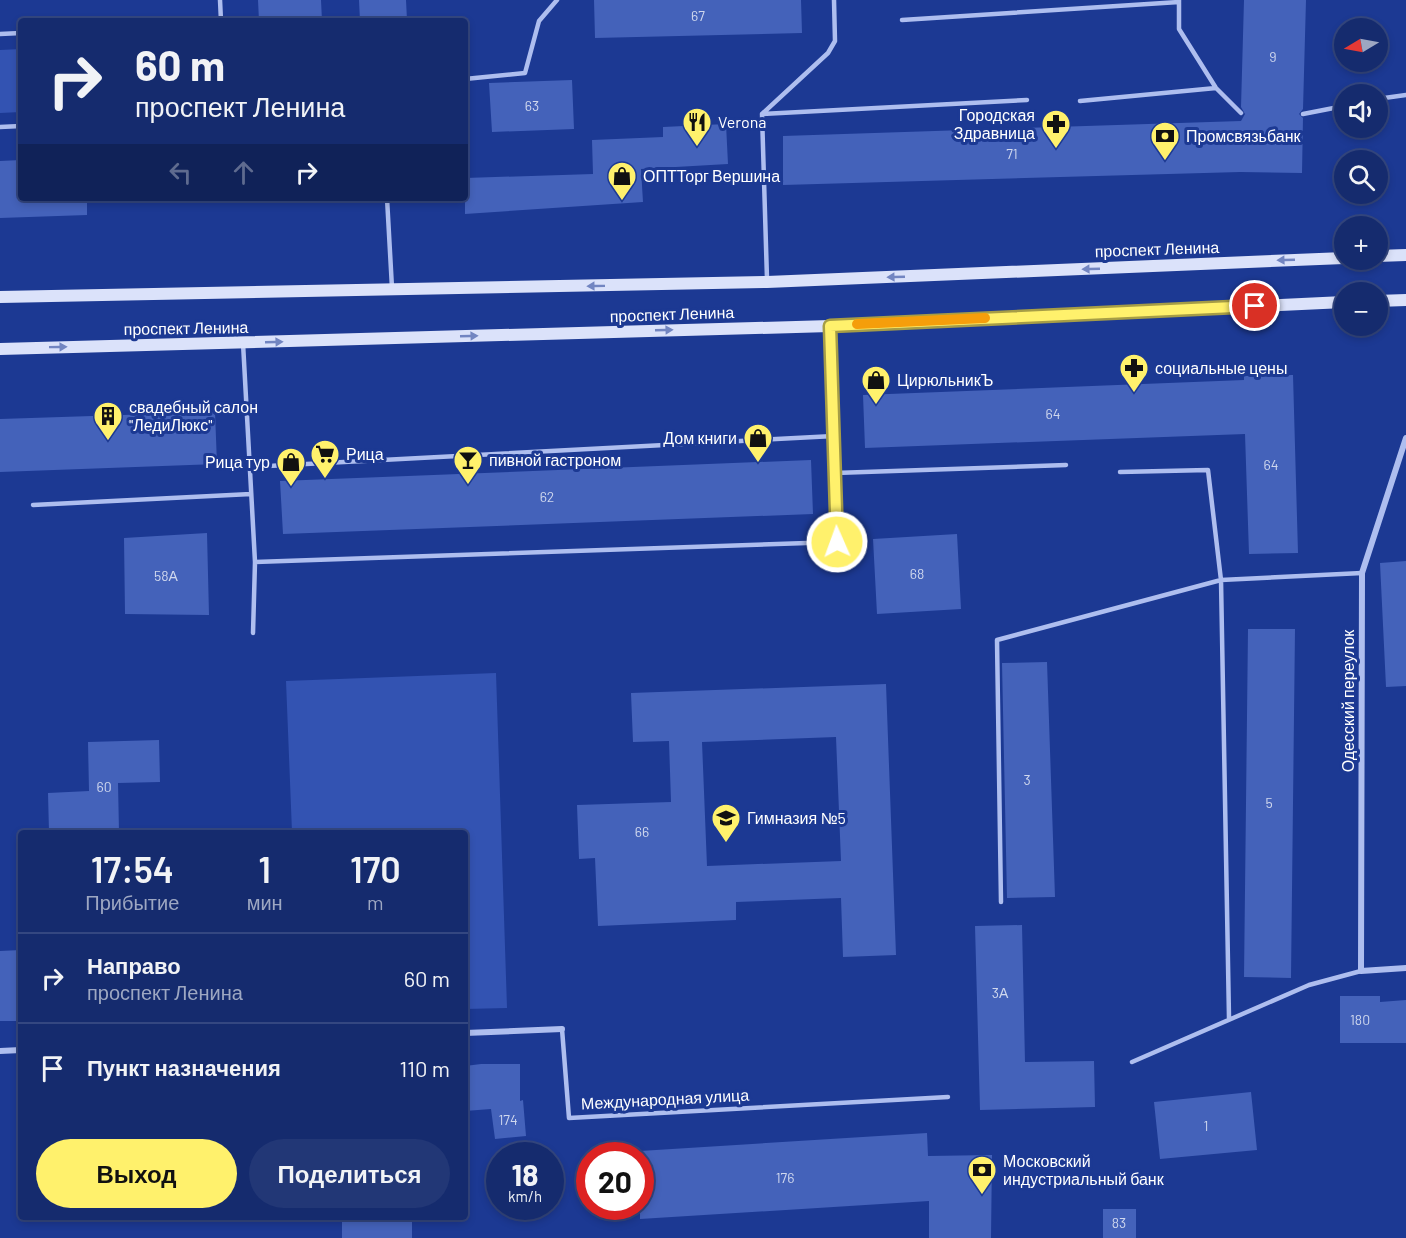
<!DOCTYPE html>
<html lang="ru">
<meta charset="utf-8">
<style>
body{margin:0;font-family:Barlow,sans-serif;background:#223776;color:#f1f3f6;height:100vh;display:flex;flex-direction:column;font-size:22px;white-space:nowrap}
*{box-sizing:border-box;margin:0}
p{font-size:20px;color:#9da7c2}
.icon{flex:none;width:33px;height:33px;fill:none;stroke:currentColor;stroke-width:2;stroke-linecap:round;stroke-linejoin:round}
.map{position:relative;flex:1;overflow:hidden}
.side{position:absolute;left:18px;top:830px;width:450px;height:390px;display:flex;flex-direction:column;background:#152b6e;border-radius:6px;box-shadow:0 3px 9px #0003,0 0 0 2px #344781}
.side>*{flex:none}
.banner{position:absolute;left:18px;top:18px;width:450px;height:183px;border-radius:6px;box-shadow:0 3px 9px #0003,0 0 0 2px #344781;background:#152b6e;color:#f1f3f6;overflow:hidden}
.needle{width:39px;rotate:260deg}
.tools{position:absolute;left:1334px;top:18px;display:grid;gap:12px}
.tools a{display:grid;place-items:center;width:54px;height:54px;border-radius:50%;background:#152b6e;box-shadow:0 3px 9px #0003,0 0 0 2px #344781;font-size:30px}
.speed{position:absolute;left:486px;top:1142px;display:flex;gap:12px;font-size:30px;font-weight:700;text-align:center}
.speed>*{display:grid;place-content:center;width:78px;height:78px;border-radius:50%;background:#152b6e;box-shadow:0 3px 9px #0003,0 0 0 2px #344781;line-height:1}
.speed small{font-size:15px;font-weight:400}
.speed .limit{border:9px solid #d22;background:#fff;color:#111}
.pin{position:absolute;display:grid;place-items:center;width:51px;height:51px;color:#fff;margin:-26px;border:3px solid #fff;border-radius:50%;box-shadow:0 2px 6px #0007}
.me{position:absolute;width:66px;margin:-33px;rotate:358deg;stroke-linejoin:round;filter:drop-shadow(0 0 4px #0008)}
.turn{display:flex;align-items:center;gap:21px;height:126px;padding:0 18px;font-size:27px}
.turn .icon{width:78px;height:78px;stroke-width:2.5}
.turn b{display:block;font-size:42px;line-height:51px}
.lanes{display:flex;align-items:center;height:57px;padding:0 18px;background:#0003;justify-content:center;gap:30px;direction:ltr}
.lanes .off{opacity:.35}
.eta{display:flex;justify-content:space-evenly;align-items:center;height:102px;text-align:center}
.eta b{font-size:36px;font-weight:600;line-height:42px}
.button{display:flex;gap:12px;margin-top:auto;padding:12px 18px}
.button a{flex:1;height:69px;border-radius:36px;background:#fff16c;color:#111;font-size:24px;font-weight:600;line-height:69px;text-align:center}
.button a+a{background:#223776;color:#f1f3f6}
ul{padding:0;list-style:none}
li{display:flex;align-items:center;gap:18px;height:90px;padding:0 18px;border-top:2px solid #344781}
li div{flex:1}
li b{display:block;font-size:22px}
li em{font-style:normal}
.map>svg:first-child{display:block}
.green{fill:#3353b2}
.building{fill:#4462ba;fill-rule:evenodd}
.lines{fill:none;stroke-linecap:round;stroke-linejoin:round}
.lane{stroke:#aebeef;stroke-width:4.5}
.street{stroke:#aebeef;stroke-width:6}
.secondary{stroke:#dbe2fa;stroke-width:12}
.oneway{fill:#7285c1}
.route-casing{stroke:#a69d46;stroke-width:15}
.route{stroke:#fff16c;stroke-width:10}
.slow{stroke:#f59e0b;stroke-width:10}
.labels{text-anchor:middle;stroke-width:6;stroke-linejoin:round;paint-order:stroke}
.number-label{font-size:14px;fill:#d0d8ee}
.poi-label{font-size:16px;fill:#fff;stroke:#1c3993;text-anchor:start}
.street-label{font-size:16px;fill:#fff;stroke:#1c3993}
</style>
<div class="map">
<svg width="1406" height="1238" viewBox="0 0 1406 1238">
<rect width="100%" height="100%" fill="#1c3993"/>
<path class="green" d="M 21,49 L 21,112 L 0,113 L 0,50 Z
M 496,673 L 507,1008 L 465,1009 L 465,832 L 292,832 L 286,681 Z"/>
<path class="building" d="M 258,0 L 321,0 L 322,21 L 259,21 Z
M 359,0 L 406,0 L 407,20 L 360,21 Z
M 594,0 L 801,0 L 802,33 L 595,38 Z
M 1244,0 L 1306,0 L 1303,109 L 1299,114 L 1303,118 L 1302,173 L 1240,172 L 783,185 L 783,136 L 1241,121 L 1245,114 L 1241,107 Z
M 572,80 L 574,129 L 492,132 L 489,83 Z
M 726,124 L 728,164 L 641,169 L 643,202 L 465,214 L 465,178 L 593,174 L 592,140 L 663,137 L 663,127 Z
M 21,160 L 21,198 L 87,198 L 87,215 L 0,218 L 0,161 Z
M 1293,375 L 1298,553 L 1249,554 L 1245,434 L 865,448 L 863,395 L 1244,380 L 1244,376 Z
M 215,412 L 217,464 L 0,472 L 0,419 Z
M 811,460 L 813,514 L 283,534 L 280,481 Z
M 207,533 L 209,615 L 125,614 L 124,538 Z
M 957,534 L 961,609 L 877,614 L 873,539 Z
M 1406,561 L 1406,686 L 1386,687 L 1380,563 Z
M 1248,629 L 1295,629 L 1291,978 L 1244,977 Z
M 1047,662 L 1055,897 L 1007,898 L 1002,663 Z
M 886,684 L 896,955 L 843,957 L 841,898 L 736,902 L 736,920 L 598,926 L 595,858 L 579,859 L 577,805 L 671,802 L 669,741 L 633,742 L 631,693 ZM 836,737 L 841,861 L 707,866 L 702,742 Z
M 159,740 L 160,782 L 118,783 L 119,832 L 49,832 L 48,793 L 89,791 L 88,742 Z
M 1022,925 L 1025,1062 L 1094,1061 L 1095,1107 L 980,1110 L 975,926 Z
M 21,950 L 21,1021 L 0,1021 L 0,951 Z
M 1340,996 L 1380,996 L 1380,1002 L 1406,1000 L 1406,1043 L 1340,1043 Z
M 481,1064 L 520,1064 L 520,1101 L 523,1100 L 526,1136 L 495,1139 L 491,1109 L 465,1111 L 465,1066 Z
M 1251,1092 L 1257,1150 L 1160,1159 L 1154,1102 Z
M 927,1133 L 928,1156 L 992,1155 L 991,1238 L 929,1238 L 929,1201 L 640,1219 L 640,1151 Z
M 1103,1209 L 1136,1209 L 1136,1238 L 1103,1238 Z
M 342,1216 L 412,1216 L 412,1238 L 342,1238 Z"/>
<g class="lines">
<path class="lane" d="M 220,0 L 221,21
M 1179,0 L 1179,29 L 1216,88 L 1241,113
M 902,20 L 1179,2
M 0,34 L 21,33
M 465,79 L 525,73 L 539,21 L 557,0
M 1377,99 L 1406,95
M 1080,101 L 1216,88
M 762,114 L 1027,100
M 1303,114 L 1344,106
M 0,127 L 21,126
M 387,198 L 392,288
M 767,279 L 762,114 L 828,53 L 835,41 L 834,0
M 830,328 L 835,473 L 1066,465
M 243,343 L 255,562 L 837,542 L 835,473
M 249,467 L 834,436
M 1120,472 L 1208,470 L 1221,580 L 1362,573
M 33,505 L 251,494
M 253,633 L 255,562
M 1001,902 L 997,640 L 1221,580 L 1229,1018
M 562,1029 L 569,1118 L 948,1097
M 1132,1062 L 1309,985 L 1361,971"/>
<path class="street" d="M 1406,438 L 1362,573 L 1361,971 L 1406,968
M 465,1033 L 562,1029
M 0,1051 L 21,1050"/>
<path class="secondary" d="M 1377,256 L 1406,255
M 0,297 L 767,282 L 1344,258
M 1377,301 L 1406,300
M 0,349 L 830,326 L 1344,302"/>
</g>
<defs><path id="oneway-solid" d="M-6-.8H1V-3.2L6.5 0L1 3.2V.8H-6Z" transform="scale(1.5)"/></defs>
<g class="oneway">
<use href="#oneway-solid" transform="translate(1286 260) rotate(178)"/>
<use href="#oneway-solid" transform="translate(1091 269) rotate(178)"/>
<use href="#oneway-solid" transform="translate(896 277) rotate(178)"/>
<use href="#oneway-solid" transform="translate(596 286) rotate(179)"/>
<use href="#oneway-solid" transform="translate(664 330) rotate(-2)"/>
<use href="#oneway-solid" transform="translate(469 336) rotate(-2)"/>
<use href="#oneway-solid" transform="translate(274 342) rotate(-2)"/>
<use href="#oneway-solid" transform="translate(58 347) rotate(-1)"/>
</g>
<g class="lines">
<g class="route-casing">
<path id="route" d="M 837,542 L 830,326 L 1255,306"/>
</g>
<use href="#route" class="route"/>
<path class="slow" d="M 857,324 L 985,318"/>
</g>
<defs>
<g id="restaurant-pin" transform="scale(1.5)"><path d="M0 17L-7.5 6A9.5 9.5 0 1 1 7.5 6Z" fill="#fff16c" stroke="#1c3993"/><path d="M-5-6h1v4h1v-4h1v4h1v-4h1v5L-1.5 .5V6h-2V.5L-5-1ZM5-6V6H3V1.5H1.5Q1.5-4 5-6Z" fill="#111"/></g>
<g id="pharmacy-pin" transform="scale(1.5)"><path d="M0 17L-7.5 6A9.5 9.5 0 1 1 7.5 6Z" fill="#fff16c" stroke="#1c3993"/><path d="M-2-6h4v4h4v4h-4v4h-4v-4h-4v-4h4Z" fill="#111"/></g>
<g id="bank-pin" transform="scale(1.5)"><path d="M0 17L-7.5 6A9.5 9.5 0 1 1 7.5 6Z" fill="#fff16c" stroke="#1c3993"/><path d="M-6-4H6V4H-6ZM0-2.3a2.3 2.3 0 1 0 0 4.6a2.3 2.3 0 1 0 0-4.6Z" fill="#111"/></g>
<g id="shop-pin" transform="scale(1.5)"><path d="M0 17L-7.5 6A9.5 9.5 0 1 1 7.5 6Z" fill="#fff16c" stroke="#1c3993"/><path d="M-5-2.5h2.3a2.7 3.5 0 0 1 5.4 0H5L5.5 6h-11ZM-1.5-2.5h3a1.5 2.3 0 0 0-3 0Z" fill="#111"/></g>
<g id="building-pin" transform="scale(1.5)"><path d="M0 17L-7.5 6A9.5 9.5 0 1 1 7.5 6Z" fill="#fff16c" stroke="#1c3993"/><path d="M-4-6H4V6H1V3H-1V6H-4ZM-2.5-4.3h1.7v1.8h-1.7ZM.8-4.3h1.7v1.8H.8ZM-2.5-1h1.7V.8h-1.7ZM.8-1h1.7V.8H.8Z" fill="#111"/></g>
<g id="supermarket-pin" transform="scale(1.5)"><path d="M0 17L-7.5 6A9.5 9.5 0 1 1 7.5 6Z" fill="#fff16c" stroke="#1c3993"/><path d="M-6-5.5h2.5l.6 2H6L4.5 2H-2.5L-4.4-4H-6ZM-1.5 3.2a1.3 1.3 0 1 0 .1 0ZM3 3.2a1.3 1.3 0 1 0 .1 0Z" fill="#111"/></g>
<g id="bar-pin" transform="scale(1.5)"><path d="M0 17L-7.5 6A9.5 9.5 0 1 1 7.5 6Z" fill="#fff16c" stroke="#1c3993"/><path d="M-6-5H6L.8 .8V4.5H3.5V6h-7V4.5H-.8V.8Z" fill="#111"/></g>
<g id="school-pin" transform="scale(1.5)"><path d="M0 17L-7.5 6A9.5 9.5 0 1 1 7.5 6Z" fill="#fff16c" stroke="#1c3993"/><path d="M0-5L7-2L0 1L-7-2ZM-4 1L0 2.5L4 1V4Q0 6-4 4Z" fill="#111"/></g>
</defs>
<g fill-rule="evenodd">
<use href="#restaurant-pin" x="697" y="122"/>
<use href="#pharmacy-pin" x="1056" y="124"/>
<use href="#bank-pin" x="1165" y="136"/>
<use href="#shop-pin" x="622" y="176"/>
<use href="#pharmacy-pin" x="1134" y="368"/>
<use href="#shop-pin" x="876" y="380"/>
<use href="#building-pin" x="108" y="416"/>
<use href="#shop-pin" x="758" y="438"/>
<use href="#supermarket-pin" x="325" y="454"/>
<use href="#bar-pin" x="468" y="460"/>
<use href="#shop-pin" x="291" y="462"/>
<use href="#school-pin" x="726" y="818"/>
<use href="#bank-pin" x="982" y="1170"/>
</g>
<g class="labels">
<g class="number-label">
<text x="698" y="21">67</text>
<text x="1273" y="62">9</text>
<text x="532" y="111">63</text>
<text x="1012" y="159">71</text>
<text x="1053" y="419">64</text>
<text x="1271" y="470">64</text>
<text x="547" y="502">62</text>
<text x="917" y="579">68</text>
<text x="166" y="581">58А</text>
<text x="1027" y="785">3</text>
<text x="104" y="792">60</text>
<text x="1269" y="808">5</text>
<text x="642" y="837">66</text>
<text x="1000" y="998">3А</text>
<text x="1360" y="1025">180</text>
<text x="508" y="1125">174</text>
<text x="1206" y="1131">1</text>
<text x="785" y="1183">176</text>
<text x="1119" y="1228">83</text>
</g>
<g class="poi-label">
<text x="1035" y="121" text-anchor="end">Городская<tspan x="1035" dy="18">Здравница</tspan></text>
<text x="718" y="128">Verona</text>
<text x="1186" y="142">Промсвязьбанк</text>
<text x="643" y="182">ОПТТорг Вершина</text>
<text x="1155" y="374">социальные цены</text>
<text x="897" y="386">ЦирюльникЪ</text>
<text x="129" y="413">свадебный салон<tspan x="129" dy="18">"ЛедиЛюкс"</tspan></text>
<text x="737" y="444" text-anchor="end">Дом книги</text>
<text x="346" y="460">Рица</text>
<text x="489" y="466">пивной гастроном</text>
<text x="270" y="468" text-anchor="end">Рица тур</text>
<text x="747" y="824">Гимназия №5</text>
<text x="1003" y="1167">Московский<tspan x="1003" dy="18">индустриальный банк</tspan></text>
</g>
<g class="street-label">
<text transform="translate(1157 249) rotate(-2)" y="6">проспект Ленина</text>
<text transform="translate(672 314) rotate(-2)" y="6">проспект Ленина</text>
<text transform="translate(186 328) rotate(-1)" y="6">проспект Ленина</text>
<text transform="translate(1348 701) rotate(-90)" y="6">Одесский переулок</text>
<text transform="translate(665 1099) rotate(-3)" y="6">Международная улица</text>
</g>
</g>
</svg>
<div class="tools">
<a><svg class="needle" viewBox="-14 -14 28 28"><path d="M0-13l5 13h-10z" fill="#e53935"/><path d="M0 13l5-13h-10z" fill="#9da7c2"/></svg></a>
<a><svg class="icon" aria-label="sound" viewBox="0 0 24 24"><path d="M4 9h4l5-4v14l-5-4H4zM17 9q2 3 0 6"/></svg></a>
<a><svg class="icon" aria-label="search" viewBox="0 0 24 24"><circle cx="10" cy="10" r="6"/><path d="M15 15l6 6"/></svg></a>
<a>+</a>
<a>−</a>
</div>
<div class="speed"><div>18<small>km/h</small></div><div class="limit">20</div></div>
<div class="pin" style="left:1255px;top:306px;background:#d93025"><svg class="icon" aria-label="arrive" viewBox="0 0 24 24"><path d="M6 21V4h12l-3 4 3 4H6"/></svg></div>
<svg class="me" style="left:837px;top:542px" viewBox="-20 -20 40 40"><circle r="17" fill="#fff16c" stroke="#fff" stroke-width="3"/><path d="M0-11L8 9 0 5-8 9z" fill="#fff"/></svg>
<div class="banner">
<div class="turn"><svg class="icon" aria-label="right" viewBox="0 0 24 24"><path d="M7 20v-9h11M14 6l5 5-5 5"/></svg><div><b>60 m</b>проспект Ленина</div></div>
<div class="lanes"><svg class="icon off" aria-label="left" viewBox="0 0 24 24"><path d="M17 20v-9H6M10 6l-5 5 5 5"/></svg><svg class="icon off" aria-label="ahead" viewBox="0 0 24 24"><path d="M12 20V5M6 11l6-6 6 6"/></svg><svg class="icon" aria-label="right" viewBox="0 0 24 24"><path d="M7 20v-9h11M14 6l5 5-5 5"/></svg></div>
</div>
<section class="side">
<div class="eta">
<div><b>17:54</b><p>Прибытие</p></div>
<div><b>1</b><p>мин</p></div>
<div><b>170</b><p>m</p></div>
</div>
<ul>
<li><svg class="icon" aria-label="right" viewBox="0 0 24 24"><path d="M7 20v-9h11M14 6l5 5-5 5"/></svg><div><b>Направо</b><p>проспект Ленина</p></div><em>60 m</em></li>
<li><svg class="icon" aria-label="arrive" viewBox="0 0 24 24"><path d="M6 21V4h12l-3 4 3 4H6"/></svg><div><b>Пункт назначения</b></div><em>110 m</em></li>
</ul>
<div class="button"><a>Выход</a><a>Поделиться</a></div>
</section>
</div>
